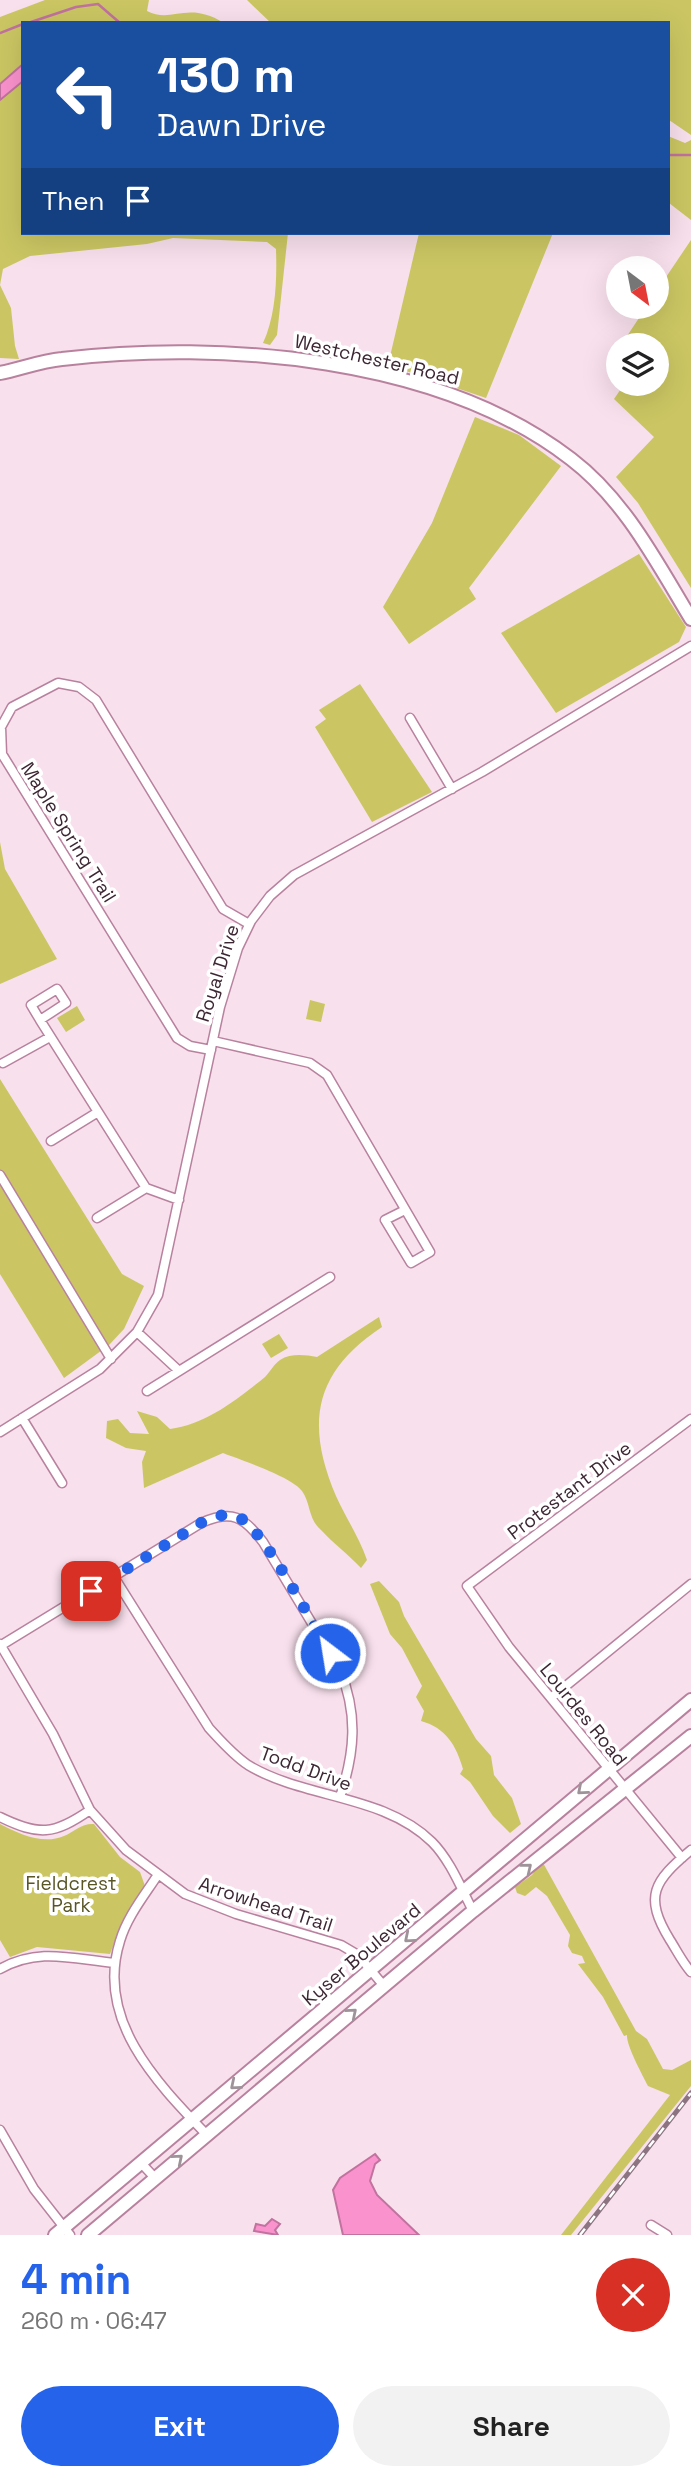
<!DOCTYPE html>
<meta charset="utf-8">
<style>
body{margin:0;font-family:"Space Grotesk",sans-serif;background:#f2f2f2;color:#222;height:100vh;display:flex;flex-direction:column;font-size:26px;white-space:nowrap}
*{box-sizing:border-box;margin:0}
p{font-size:23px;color:#767676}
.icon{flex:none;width:38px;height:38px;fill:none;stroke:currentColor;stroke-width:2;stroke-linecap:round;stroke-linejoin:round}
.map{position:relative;height:2235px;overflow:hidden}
.sheet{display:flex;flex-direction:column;background:#fff;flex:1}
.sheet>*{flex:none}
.guide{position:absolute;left:21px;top:21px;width:649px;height:214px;border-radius:0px;box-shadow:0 7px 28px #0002;background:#1a4fa0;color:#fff;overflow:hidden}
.needle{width:46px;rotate:148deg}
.controls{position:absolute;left:606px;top:256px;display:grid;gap:14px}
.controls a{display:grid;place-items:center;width:63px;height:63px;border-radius:50%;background:#fff;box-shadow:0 7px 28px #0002;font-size:35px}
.pin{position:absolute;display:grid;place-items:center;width:60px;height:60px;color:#fff;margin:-30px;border-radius:14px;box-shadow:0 4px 10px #0006}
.me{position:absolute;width:77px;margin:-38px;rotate:329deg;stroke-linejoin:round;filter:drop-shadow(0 0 5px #0008)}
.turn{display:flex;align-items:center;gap:24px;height:147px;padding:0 21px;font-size:32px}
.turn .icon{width:91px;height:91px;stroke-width:2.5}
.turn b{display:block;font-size:49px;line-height:60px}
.then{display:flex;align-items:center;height:66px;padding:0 21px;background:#0003;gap:14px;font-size:26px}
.round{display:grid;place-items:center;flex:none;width:74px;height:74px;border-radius:37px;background:#f2f2f2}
.summary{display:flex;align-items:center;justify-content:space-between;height:119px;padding:0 21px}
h1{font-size:42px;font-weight:700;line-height:52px;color:#2563eb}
.button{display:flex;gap:14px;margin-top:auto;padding:14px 21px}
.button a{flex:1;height:80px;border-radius:42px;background:#2563eb;color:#fff;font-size:28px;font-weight:700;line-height:80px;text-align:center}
.button a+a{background:#f2f2f2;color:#222}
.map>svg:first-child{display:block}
.green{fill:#cbc663}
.water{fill:#fa92cd;stroke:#c1729f;stroke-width:2}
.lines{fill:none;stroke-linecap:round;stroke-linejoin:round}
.stream{stroke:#c1729f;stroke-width:2.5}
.street-casing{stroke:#b8829f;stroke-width:11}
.secondary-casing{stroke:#b8829f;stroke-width:16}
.street{stroke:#fff;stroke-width:8}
.secondary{stroke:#fff;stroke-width:12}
.rail-casing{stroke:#8c7581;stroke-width:5}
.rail{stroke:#fff;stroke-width:2.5;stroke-dasharray:8;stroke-linecap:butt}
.oneway{stroke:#9e9399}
.route{stroke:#2563eb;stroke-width:12;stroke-dasharray:0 21.6}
.labels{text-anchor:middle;stroke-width:7;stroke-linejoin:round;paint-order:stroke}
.street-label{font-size:19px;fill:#3d2733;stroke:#fff}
.park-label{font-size:19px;fill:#595625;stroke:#fff}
</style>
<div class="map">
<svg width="691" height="2235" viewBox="0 0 691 2235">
<rect width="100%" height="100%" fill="#f8e0ec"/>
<path class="green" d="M 45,0 L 149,0 L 147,11 C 172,24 187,0 224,23 L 23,23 L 23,64 L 0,84 L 0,17 Z
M 247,0 L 691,0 L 691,135 L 669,120 L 668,23 L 271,23 Z
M 23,81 L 23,233 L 288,233 L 277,335 L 270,345 L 263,343 C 276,315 277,279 276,249 L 267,242 L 173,238 L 147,244 L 30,256 L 3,269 L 0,285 L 11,308 L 15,346 L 19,359 L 0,358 L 0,100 Z
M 668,136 L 685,143 L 691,140 L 691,220 L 669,203 Z
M 419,233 L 553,233 L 486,398 L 388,365 Z
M 691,240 L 691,588 L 638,503 L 616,477 L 654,437 L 614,399 L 625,383 L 656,383 L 656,345 L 621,345 L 647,306 L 656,306 L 656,292 Z
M 475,417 L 519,435 L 561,466 L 469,588 L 476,599 L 409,644 L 383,607 L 432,523 Z
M 639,554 L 686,627 L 679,642 L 556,713 L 501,633 Z
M 360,684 L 432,792 L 372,822 L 315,727 L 326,719 L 319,710 Z
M 0,842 L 5,869 L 57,959 L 0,984 Z
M 310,1000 L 325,1004 L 321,1022 L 306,1019 Z
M 77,1006 L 85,1020 L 66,1032 L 57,1018 Z
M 0,1079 L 122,1274 L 144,1286 L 124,1329 L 109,1345 L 64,1378 L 0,1274 Z
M 379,1317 L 382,1327 C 314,1372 305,1423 336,1496 C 346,1518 359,1537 367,1560 L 361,1568 C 348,1554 334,1544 321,1530 C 308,1519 311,1504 302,1491 C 292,1477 241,1460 223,1453 L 144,1488 L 142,1462 L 146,1451 L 126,1448 L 106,1438 L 107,1421 L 118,1419 L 130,1433 L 149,1434 L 137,1411 L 157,1417 L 170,1429 C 205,1425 238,1399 265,1377 C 270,1372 274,1364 280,1360 C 291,1353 305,1355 317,1357 Z
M 279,1334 L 288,1348 L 271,1358 L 262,1344 Z
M 379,1581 L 399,1602 L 404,1616 L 476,1739 L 491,1756 L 494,1775 L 512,1798 L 521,1824 L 510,1833 L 493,1816 L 470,1782 L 460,1774 L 463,1769 C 456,1745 446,1728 421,1721 L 424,1711 L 416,1697 L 422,1686 L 402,1648 L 390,1634 L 370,1584 Z
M 0,1824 C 19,1834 43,1845 64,1836 C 74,1832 82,1823 94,1824 L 120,1857 L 140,1872 L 145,1886 L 124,1918 L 110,1954 L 37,1947 L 10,1957 L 0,1940 Z
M 542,1861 L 636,2031 L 647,2039 L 663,2069 L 672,2070 L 691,2060 L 691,2086 L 571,2235 L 561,2235 L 670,2095 L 648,2086 C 643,2076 626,2045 627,2035 L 624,2036 L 603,1997 L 578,1964 L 585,1963 L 582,1956 L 572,1953 L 568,1946 L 570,1935 L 547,1896 L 536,1887 L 525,1896 L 517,1893 L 515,1887 L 532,1875 Z"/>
<path class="water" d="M 23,64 L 23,81 L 0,100 L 0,84 Z
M 375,2154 L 380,2160 L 375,2164 L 370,2181 L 377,2195 L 419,2235 L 343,2235 L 333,2190 L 340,2178 Z
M 272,2219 L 280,2224 L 275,2230 L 278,2235 L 254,2231 L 256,2224 L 265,2226 Z"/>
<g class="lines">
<path class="stream" d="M 28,23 L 76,7 L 98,4 L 120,23
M 0,33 L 23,24
M 668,155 L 691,155"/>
<g class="street-casing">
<path id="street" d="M 410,718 L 452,789
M 57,989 L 66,1003 L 40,1020 L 31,1005 Z
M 40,1020 L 146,1188
M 213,1041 L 310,1063 L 327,1075 L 430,1252 L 411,1263 L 385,1220 L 405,1210
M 211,1050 L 190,1046 L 177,1038 L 2,754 L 1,727 L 12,707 L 58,683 L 79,687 L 96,700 L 223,909 L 249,924
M 3,1063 L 50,1037
M 51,1141 L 98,1112
M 0,1175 L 111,1359
M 97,1218 L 146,1188 L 179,1200
M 137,1332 L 178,1370
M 147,1391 L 330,1277
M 22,1418 L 62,1483
M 0,1432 L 100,1369 L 137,1332 L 158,1295 L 220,1007 L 238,948 L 251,921 L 270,896 L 294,875 L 482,772 L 691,646
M 114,1577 L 209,1728 C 221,1741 233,1755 248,1765 C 304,1799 383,1794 432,1842 C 450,1860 461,1888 473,1911
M 0,1644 L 53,1734 L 90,1810 L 126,1850 L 185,1894 L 236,1914 L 341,1945 L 358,1955 L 384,1986
M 0,1646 L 201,1523 C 232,1509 244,1517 263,1542 L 340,1670 C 358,1714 355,1752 340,1797
M 551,1698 L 691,1584
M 0,1817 C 39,1836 54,1835 90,1810
M 691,1850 C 654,1881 643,1896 670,1940 C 677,1951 683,1963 691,1972
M 682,1858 L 509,1647 L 467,1586 L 691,1419
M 157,1876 C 144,1896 127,1917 120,1941 C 95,2020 157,2083 207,2135
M 0,1969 C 39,1947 72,1959 115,1963
M 0,2130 L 34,2189 L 70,2235
M 142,2164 L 155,2178
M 651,2225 L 667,2235"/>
</g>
<g class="secondary-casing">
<path id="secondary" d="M 0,373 C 20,369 41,361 62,359 C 222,340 439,357 571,459 C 625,500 657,563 691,619
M 55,2235 L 691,1700
M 88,2235 L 473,1911 L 691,1736"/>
</g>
<use href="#street" class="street"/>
<use href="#secondary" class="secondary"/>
<g class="rail-casing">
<path id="rail" d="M 580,2235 L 691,2093"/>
</g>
<use href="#rail" class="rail"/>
</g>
<defs><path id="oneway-chevron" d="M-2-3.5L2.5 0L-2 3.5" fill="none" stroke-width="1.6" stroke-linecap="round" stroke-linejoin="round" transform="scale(1.75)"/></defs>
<g class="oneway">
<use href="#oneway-chevron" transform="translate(582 1790) rotate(139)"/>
<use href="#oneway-chevron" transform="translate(527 1868) rotate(-39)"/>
<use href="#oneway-chevron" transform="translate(409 1938) rotate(140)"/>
<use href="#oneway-chevron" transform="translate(352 2013) rotate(-40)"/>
<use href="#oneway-chevron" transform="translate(235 2085) rotate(140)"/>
<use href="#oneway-chevron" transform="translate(178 2159) rotate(-40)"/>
</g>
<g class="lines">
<path class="route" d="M 91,1591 L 201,1523 C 212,1517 225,1512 238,1517 C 263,1527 313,1626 330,1653"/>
</g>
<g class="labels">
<g class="street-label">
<text transform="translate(377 359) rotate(13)" y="7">Westchester Road</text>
<text transform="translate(69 832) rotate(58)" y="7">Maple Spring Trail</text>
<text transform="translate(217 973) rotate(-72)" y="7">Royal Drive</text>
<text transform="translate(569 1490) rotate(-37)" y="7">Protestant Drive</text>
<text transform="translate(584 1714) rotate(51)" y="7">Lourdes Road</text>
<text transform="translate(306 1768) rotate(20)" y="7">Todd Drive</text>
<text transform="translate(266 1904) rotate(18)" y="7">Arrowhead Trail</text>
<text transform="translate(361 1954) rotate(-40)" y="7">Kyser Boulevard</text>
</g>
<g class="park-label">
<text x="71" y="1890">Fieldcrest<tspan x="71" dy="22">Park</tspan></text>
</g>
</g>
</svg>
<div class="controls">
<a><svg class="needle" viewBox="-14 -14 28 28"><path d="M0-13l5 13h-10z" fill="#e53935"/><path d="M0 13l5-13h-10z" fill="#767676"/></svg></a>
<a><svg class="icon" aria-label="layers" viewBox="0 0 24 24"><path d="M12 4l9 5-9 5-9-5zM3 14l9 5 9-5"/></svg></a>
</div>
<div class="pin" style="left:91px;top:1591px;background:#d93025"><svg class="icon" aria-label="arrive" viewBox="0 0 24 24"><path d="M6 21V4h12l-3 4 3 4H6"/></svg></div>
<svg class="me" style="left:330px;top:1653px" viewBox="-20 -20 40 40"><circle r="17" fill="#2563eb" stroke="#fff" stroke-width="3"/><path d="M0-11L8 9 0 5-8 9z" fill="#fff"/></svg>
<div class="guide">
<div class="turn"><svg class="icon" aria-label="left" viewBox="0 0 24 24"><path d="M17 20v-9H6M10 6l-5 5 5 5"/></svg><div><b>130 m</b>Dawn Drive</div></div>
<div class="then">Then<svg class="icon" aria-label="arrive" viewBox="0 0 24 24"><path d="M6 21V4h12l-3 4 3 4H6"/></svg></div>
</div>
</div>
<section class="sheet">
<div class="summary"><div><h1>4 min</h1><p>260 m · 06:47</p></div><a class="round" style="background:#d93025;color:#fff"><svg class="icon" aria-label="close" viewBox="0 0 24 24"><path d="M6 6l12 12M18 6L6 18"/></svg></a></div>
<div class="button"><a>Exit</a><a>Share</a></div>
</section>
